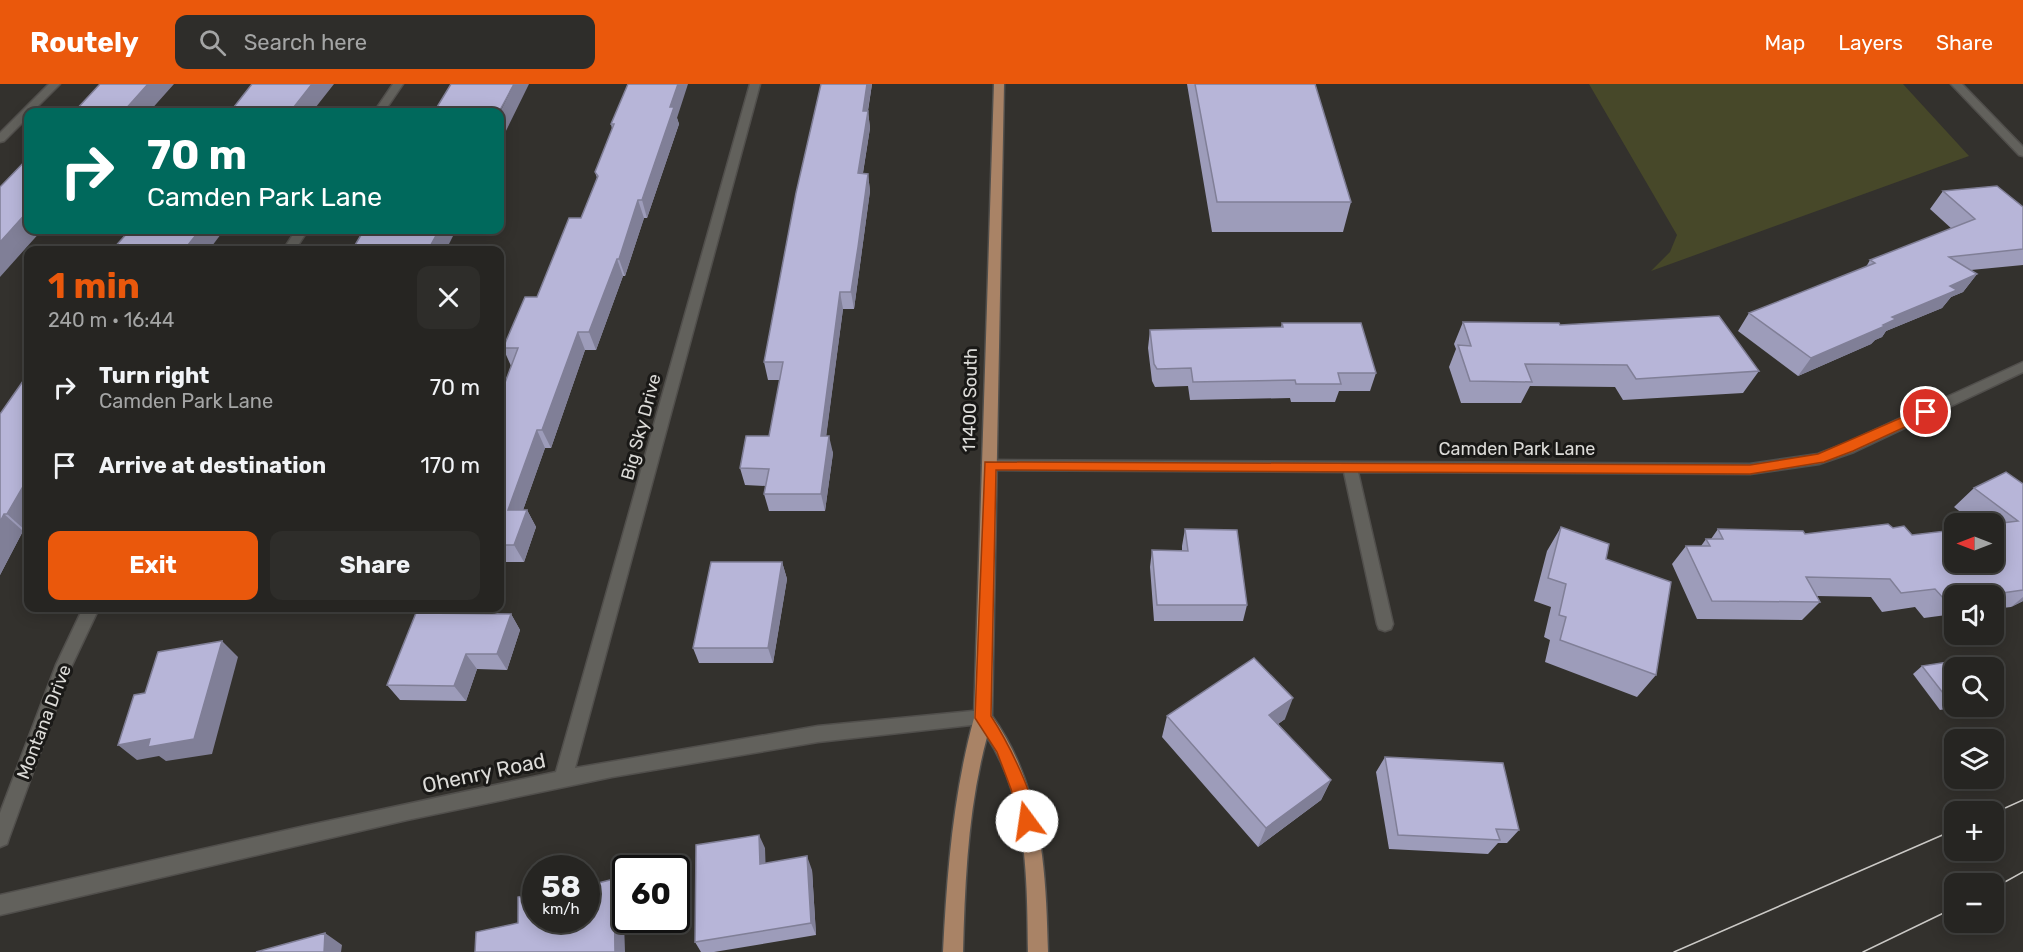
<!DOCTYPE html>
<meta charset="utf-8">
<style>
body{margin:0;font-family:Rubik,sans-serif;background:#2e2d2a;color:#f1f3f6;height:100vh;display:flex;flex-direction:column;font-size:22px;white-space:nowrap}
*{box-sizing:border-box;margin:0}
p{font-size:20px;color:#a4a5a5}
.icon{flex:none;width:33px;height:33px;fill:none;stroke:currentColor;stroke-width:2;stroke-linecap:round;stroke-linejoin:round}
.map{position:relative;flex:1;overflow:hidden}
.side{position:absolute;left:24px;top:162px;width:480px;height:366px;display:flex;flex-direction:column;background:#262522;border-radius:12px;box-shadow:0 3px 15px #0003,0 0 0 2px #424240}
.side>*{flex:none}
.hud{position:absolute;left:24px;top:24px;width:480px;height:126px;border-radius:12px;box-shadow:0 3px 15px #0003,0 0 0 2px #424240;background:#00695c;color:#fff;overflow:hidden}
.needle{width:39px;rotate:270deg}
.controls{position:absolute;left:1944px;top:429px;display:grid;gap:12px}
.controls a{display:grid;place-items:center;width:60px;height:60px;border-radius:12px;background:#262522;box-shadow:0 3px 15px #0003,0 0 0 2px #424240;font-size:30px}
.speed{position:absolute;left:522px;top:771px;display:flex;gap:12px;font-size:30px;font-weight:700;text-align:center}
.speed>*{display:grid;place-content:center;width:78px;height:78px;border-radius:50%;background:#262522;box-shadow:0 3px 15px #0003,0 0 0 2px #424240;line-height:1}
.speed small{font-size:15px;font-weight:400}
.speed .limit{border:3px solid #111;border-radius:9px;background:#fff;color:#111}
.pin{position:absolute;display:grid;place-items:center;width:51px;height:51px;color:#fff;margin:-26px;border:3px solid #fff;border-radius:50%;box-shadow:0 2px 6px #0007}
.me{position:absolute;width:66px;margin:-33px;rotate:346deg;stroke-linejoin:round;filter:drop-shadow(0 0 4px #0008)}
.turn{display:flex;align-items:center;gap:21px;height:126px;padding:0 24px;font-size:27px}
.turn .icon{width:78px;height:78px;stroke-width:2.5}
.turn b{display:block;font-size:42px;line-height:51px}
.round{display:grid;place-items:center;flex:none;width:63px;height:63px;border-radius:12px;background:#2e2d2a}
.overview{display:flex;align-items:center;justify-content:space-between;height:102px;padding:0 24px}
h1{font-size:36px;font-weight:700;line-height:45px;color:#ea580c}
.primary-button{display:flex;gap:12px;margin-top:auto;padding:12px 24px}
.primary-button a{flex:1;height:69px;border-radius:12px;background:#ea580c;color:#fff;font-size:24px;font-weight:700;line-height:69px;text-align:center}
.primary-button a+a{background:#2e2d2a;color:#f1f3f6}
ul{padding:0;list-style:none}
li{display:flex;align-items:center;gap:18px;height:78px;padding:0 24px}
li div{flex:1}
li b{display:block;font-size:22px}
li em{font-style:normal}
header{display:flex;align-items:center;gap:36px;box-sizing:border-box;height:84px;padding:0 30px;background:#ea580c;color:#fff}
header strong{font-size:28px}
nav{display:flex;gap:33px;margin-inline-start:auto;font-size:21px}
.search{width:420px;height:54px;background:#2e2d2a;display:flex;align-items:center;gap:15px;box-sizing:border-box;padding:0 21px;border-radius:12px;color:#a4a5a5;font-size:22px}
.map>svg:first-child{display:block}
.green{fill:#474829}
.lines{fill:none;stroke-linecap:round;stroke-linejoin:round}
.street-casing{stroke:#514f4c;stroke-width:3}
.primary-casing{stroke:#514f4c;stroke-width:3}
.street{fill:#62615c;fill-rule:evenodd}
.primary{fill:#a98366;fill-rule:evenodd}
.tram{stroke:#cbc9c6;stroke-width:1.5}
.wall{fill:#9d9cba}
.shaded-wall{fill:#807f97}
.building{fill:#b7b5d8;stroke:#807f97;stroke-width:1.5}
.route{fill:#ea580c;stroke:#983908;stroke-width:1.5}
.labels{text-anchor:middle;stroke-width:6;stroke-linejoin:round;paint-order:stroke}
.street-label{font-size:18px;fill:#dcdbd8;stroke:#1a1917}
.near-street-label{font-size:21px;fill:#dcdbd8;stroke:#1a1917}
</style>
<header>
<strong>Routely</strong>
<div class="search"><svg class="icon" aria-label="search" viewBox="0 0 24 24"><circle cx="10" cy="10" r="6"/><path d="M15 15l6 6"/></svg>Search here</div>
<nav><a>Map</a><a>Layers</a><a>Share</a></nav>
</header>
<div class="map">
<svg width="2023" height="868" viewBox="0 0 2023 868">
<rect width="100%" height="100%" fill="#33312d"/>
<path class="green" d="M 1589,0 L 1903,0 L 1969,72 L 1651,187 L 1670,168 L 1677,151 Z"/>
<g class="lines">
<g class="street-casing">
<path id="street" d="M 49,0 L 60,0 L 32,28 L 28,28 L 28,33 L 4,57 L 0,58 L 0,49 Z
M 393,0 L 403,0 L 384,28 L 374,28 Z
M 750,0 L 760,0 L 575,684 L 818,642 L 983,626 L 989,629 L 992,634 L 989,639 L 818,658 L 612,693 L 407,736 L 0,831 L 0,811 L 305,742 L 556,688 Z
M 1951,0 L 1962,0 L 2023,63 L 2023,72 L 2019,71 Z
M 296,146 L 308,146 L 295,166 L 283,166 Z
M 2023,278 L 2023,288 L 1854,368 L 1819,380 L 1750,390 L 1358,388 L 1393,540 L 1391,545 L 1385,547 L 1379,545 L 1377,540 L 1344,388 L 989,386 L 982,381 L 989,376 L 1750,380 L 1818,370 L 1844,360 Z
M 83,524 L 99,524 L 72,581 L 9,754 L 7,760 L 0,763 L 0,729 L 56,581 Z"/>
</g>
<g class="primary-casing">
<path id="primary" d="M 994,0 L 1004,0 L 992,632 C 1042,701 1046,786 1048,868 L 1028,868 C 1027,797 1028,714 987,653 C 968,723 965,796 963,868 L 943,868 C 947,789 953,711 974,634 Z"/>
</g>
<use href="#street" class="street"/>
<use href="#primary" class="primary"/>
<path class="tram" d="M 1994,729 L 2023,716
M 1994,804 L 2023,788
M 1674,868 L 1954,746
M 1863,868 L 1954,824"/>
</g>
<path class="wall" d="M 821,0 L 872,0 L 868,27 L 870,44 L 863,89 L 868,90 L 870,107 L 854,225 L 843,225 L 826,352 L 833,369 L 825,427 L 769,427 L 764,410 L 766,402 L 745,401 L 740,384 L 769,352 L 780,296 L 768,296 L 764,278 Z
M 1187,0 L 1315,0 L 1351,118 L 1343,148 L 1212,148 Z
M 677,34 L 679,40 L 647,134 L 644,134 L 625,192 L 623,192 L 596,266 L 585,266 L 551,364 L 545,364 L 523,426 L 527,426 L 536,443 L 524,478 L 500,478 L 500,312 L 511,282 L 503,264 L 537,213 L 581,134 L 597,94 L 595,88 L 612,45 L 611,40 Z
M 1943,107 L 2023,123 L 2023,181 L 1971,186 L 1977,190 L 1963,208 L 1951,213 L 1942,224 L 1886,247 L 1882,253 L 1875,256 L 1871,260 L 1798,292 L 1738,247 L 1749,229 L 1866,183 L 1870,176 L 1952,145 L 1930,125 Z
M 1463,238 L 1560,241 L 1759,287 L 1743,309 L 1623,316 L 1615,303 L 1530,302 L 1521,319 L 1461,319 L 1449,283 L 1456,265 L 1454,260 Z
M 1282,239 L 1376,289 L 1370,307 L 1339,307 L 1335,318 L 1291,318 L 1290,314 L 1190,316 L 1188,302 L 1155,303 L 1152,297 L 1148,264 L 1150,246 L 1281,243 Z
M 28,290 L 28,442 L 26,447 L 23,447 L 0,491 L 0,330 Z
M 2023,400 L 2023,517 L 2011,523 L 1994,525 L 1994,512 L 1954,512 L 1954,530 L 1924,534 L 1915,523 L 1882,528 L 1871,513 L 1817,512 L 1820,518 L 1802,536 L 1697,535 L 1672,480 L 1686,462 L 1701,462 L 1706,455 L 1711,455 L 1718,445 L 1805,450 L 1893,444 L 1912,451 L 1994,478 L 1994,440 L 1976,440 L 1954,423 L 1974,404 Z
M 1561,443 L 1606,475 L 1656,591 L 1637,613 L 1545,578 L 1550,556 L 1544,553 L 1551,523 L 1534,517 L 1547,467 Z
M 1185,445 L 1247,521 L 1243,537 L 1154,537 L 1150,483 L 1152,466 L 1182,467 L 1182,462 Z
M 782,478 L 787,495 L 773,579 L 699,579 L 693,564 Z
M 511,530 L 520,546 L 507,586 L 477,585 L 466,617 L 400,616 L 387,601 Z
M 1922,582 L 1954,584 L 1954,622 L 1962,622 L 1940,626 L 1913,590 Z
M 1167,632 L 1285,635 L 1278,640 L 1331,696 L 1321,716 L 1258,763 L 1162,653 Z
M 1385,673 L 1519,746 L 1507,759 L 1498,759 L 1488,770 L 1389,765 L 1376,688 Z
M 765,764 L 765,779 L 812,786 L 816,851 L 714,868 L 701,868 L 695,858 Z"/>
<path class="shaded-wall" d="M 148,0 L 174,0 L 149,28 L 123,28 Z
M 312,0 L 334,0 L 312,28 L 290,28 Z
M 514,0 L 529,0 L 500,59 L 500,28 Z
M 678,0 L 688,0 L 677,34 L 679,40 L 647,134 L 642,116 L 670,23 Z
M 867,0 L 872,0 L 865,44 L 863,27 Z
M 868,27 L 870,44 L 860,107 L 858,89 Z
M 868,90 L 870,107 L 854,225 L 851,208 Z
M 638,116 L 644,134 L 625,192 L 619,175 Z
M 28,127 L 28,146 L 42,146 L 0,193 L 0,158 Z
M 200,146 L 224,146 L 209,166 L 184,166 Z
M 439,146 L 456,146 L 446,166 L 428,166 Z
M 617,175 L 623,192 L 596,266 L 589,248 Z
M 1977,190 L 1963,208 L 1951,213 L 1942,224 L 1886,247 L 1882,253 L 1875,256 L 1871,260 L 1798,292 L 1811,274 L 1883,241 L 1892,233 L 1950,202 Z
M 840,208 L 843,225 L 824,369 L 821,352 Z
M 578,248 L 585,266 L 551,364 L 542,346 Z
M 537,346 L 545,364 L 517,443 L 508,426 Z
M 829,352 L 833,369 L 825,427 L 821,410 Z
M 28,394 L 28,442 L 26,447 L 7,430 Z
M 527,426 L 536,443 L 524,478 L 514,461 Z
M 4,430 L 23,447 L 0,491 L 0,438 Z
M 782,478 L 787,495 L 773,579 L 768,564 Z
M 2023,513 L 2023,517 L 2011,523 Z
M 511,530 L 520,546 L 507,586 L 497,570 Z
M 222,557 L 238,573 L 212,670 L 166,677 L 159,672 L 137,676 L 118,661 L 150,655 Z
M 466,570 L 477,585 L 466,617 L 454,602 Z
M 1293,614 L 1285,635 L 1261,652 L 1269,631 Z
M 1331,696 L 1321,716 L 1258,763 L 1266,744 Z
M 759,751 L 765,764 L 766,793 L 760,780 Z
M 807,772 L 812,786 L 816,851 L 811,839 Z
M 614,795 L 623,808 L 625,868 L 615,868 Z
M 325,849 L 342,861 L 341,868 L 324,868 Z"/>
<path class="building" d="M 100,0 L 148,0 L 123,28 L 74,28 Z
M 252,0 L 312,0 L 290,28 L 230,28 Z
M 451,0 L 514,0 L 499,28 L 434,28 Z
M 628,0 L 678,0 L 670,23 L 674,23 L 642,116 L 638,116 L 619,175 L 617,175 L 589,248 L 578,248 L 542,346 L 537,346 L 508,426 L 527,426 L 514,461 L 500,461 L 500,312 L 518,264 L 503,264 L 525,213 L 537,213 L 569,134 L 581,134 L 598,92 L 595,88 L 614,40 L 611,40 Z
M 821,0 L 867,0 L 863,27 L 868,27 L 858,89 L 868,90 L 858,163 L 851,208 L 840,208 L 821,352 L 829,352 L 821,410 L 764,410 L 769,385 L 740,384 L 746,352 L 769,352 L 783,278 L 764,278 L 796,109 Z
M 1195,0 L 1315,0 L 1351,118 L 1217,118 Z
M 28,74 L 28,127 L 0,158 L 0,103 Z
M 1997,102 L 2023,123 L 2023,165 L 1949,173 L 1977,190 L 1950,202 L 1957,206 L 1892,233 L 1896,235 L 1883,241 L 1885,242 L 1811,274 L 1749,229 L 1875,179 L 1870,176 L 1975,135 L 1943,107 Z
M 130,146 L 200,146 L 184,166 L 112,166 Z
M 364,146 L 439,146 L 428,166 L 352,166 Z
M 1719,232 L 1759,287 L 1636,295 L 1627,281 L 1525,280 L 1532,298 L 1470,297 L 1458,261 L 1471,262 L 1463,238 L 1559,239 L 1560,241 Z
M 1282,239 L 1361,239 L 1376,289 L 1338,289 L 1341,300 L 1296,300 L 1295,296 L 1193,298 L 1191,284 L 1157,285 L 1154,280 L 1150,246 L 1283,243 Z
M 28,290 L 28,394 L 7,430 L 4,430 L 0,438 L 0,330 Z
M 2006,388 L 2023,400 L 2023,506 L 1981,512 L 1954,512 L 1954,515 L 1945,516 L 1935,505 L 1901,509 L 1890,495 L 1806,493 L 1820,518 L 1712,517 L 1686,462 L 1710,462 L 1706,455 L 1723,455 L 1718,445 L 1803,447 L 1805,450 L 1888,440 L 1893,444 L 1904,442 L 1912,451 L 1954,446 L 1954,478 L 1994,478 L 1994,440 L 2018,437 L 1974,404 Z
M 1561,443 L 1609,460 L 1606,475 L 1671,498 L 1656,591 L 1560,556 L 1566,533 L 1559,531 L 1566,500 L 1548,494 Z
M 1185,445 L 1237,446 L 1247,521 L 1157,521 L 1152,466 L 1188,467 Z
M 711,478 L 782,478 L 768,564 L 693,564 Z
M 416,529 L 511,530 L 497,570 L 466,570 L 454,602 L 387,601 Z
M 222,557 L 194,655 L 148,663 L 150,655 L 118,661 L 134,611 L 145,609 L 158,568 Z
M 1254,574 L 1293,614 L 1269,631 L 1331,696 L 1266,744 L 1167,632 Z
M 1961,576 L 1967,584 L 1954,584 L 1954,617 L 1950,618 L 1922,582 Z
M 1385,673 L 1503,679 L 1519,746 L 1496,745 L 1500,756 L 1398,751 Z
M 759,751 L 760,780 L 807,772 L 811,839 L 695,858 L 696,761 Z
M 614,795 L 615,868 L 475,868 L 476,848 L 518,839 L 518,813 L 536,809 L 536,836 L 586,836 L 586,802 Z
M 325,849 L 324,868 L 256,868 Z"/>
<path class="route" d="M 1926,323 L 1933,328 L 1931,331 L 1853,367 L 1824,378 L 1750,390 L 996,386 L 991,632 C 1004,652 1042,721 1033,743 L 1027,745 L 1021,743 L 1011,705 L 997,668 L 975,634 L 985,378 L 1750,381 L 1818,370 Z"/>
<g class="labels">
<g class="street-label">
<text transform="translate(970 316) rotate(-89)" y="6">11400 South</text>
<text transform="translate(641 343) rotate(-75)" y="6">Big Sky Drive</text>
<text x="1517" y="371">Camden Park Lane</text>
<text transform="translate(44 638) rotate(-69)" y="6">Montana Drive</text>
</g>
<g class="near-street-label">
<text transform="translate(484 689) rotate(-12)" y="7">Ohenry Road</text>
</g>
</g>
</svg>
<div class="controls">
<a><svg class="needle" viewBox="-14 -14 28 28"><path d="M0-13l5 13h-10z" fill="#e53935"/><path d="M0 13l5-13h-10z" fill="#a4a5a5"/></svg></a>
<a><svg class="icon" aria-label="sound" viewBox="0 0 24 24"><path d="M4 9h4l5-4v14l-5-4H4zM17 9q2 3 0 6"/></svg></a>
<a><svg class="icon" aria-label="search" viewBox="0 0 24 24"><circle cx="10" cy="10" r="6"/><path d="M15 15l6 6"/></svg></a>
<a><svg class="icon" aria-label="layers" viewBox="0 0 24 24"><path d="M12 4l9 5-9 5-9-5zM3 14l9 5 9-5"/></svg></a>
<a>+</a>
<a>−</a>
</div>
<div class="speed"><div>58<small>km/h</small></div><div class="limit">60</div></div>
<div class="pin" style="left:1926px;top:328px;background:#d93025"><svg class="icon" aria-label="arrive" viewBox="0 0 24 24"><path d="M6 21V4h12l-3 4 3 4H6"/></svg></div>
<svg class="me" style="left:1027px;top:737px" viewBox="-20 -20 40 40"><circle r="19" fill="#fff"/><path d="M0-13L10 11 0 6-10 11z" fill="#ea580c"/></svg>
<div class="hud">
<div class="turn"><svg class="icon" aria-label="right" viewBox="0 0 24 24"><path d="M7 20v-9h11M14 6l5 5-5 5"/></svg><div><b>70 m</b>Camden Park Lane</div></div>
</div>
<section class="side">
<div class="overview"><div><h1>1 min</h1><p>240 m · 16:44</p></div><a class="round"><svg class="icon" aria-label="close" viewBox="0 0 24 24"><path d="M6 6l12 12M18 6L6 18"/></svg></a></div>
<ul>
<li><svg class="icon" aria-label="right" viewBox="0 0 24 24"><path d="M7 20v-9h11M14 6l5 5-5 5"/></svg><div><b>Turn right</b><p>Camden Park Lane</p></div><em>70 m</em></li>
<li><svg class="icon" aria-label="arrive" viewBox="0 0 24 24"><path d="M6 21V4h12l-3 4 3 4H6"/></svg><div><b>Arrive at destination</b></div><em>170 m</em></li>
</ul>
<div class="primary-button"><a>Exit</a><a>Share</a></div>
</section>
</div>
